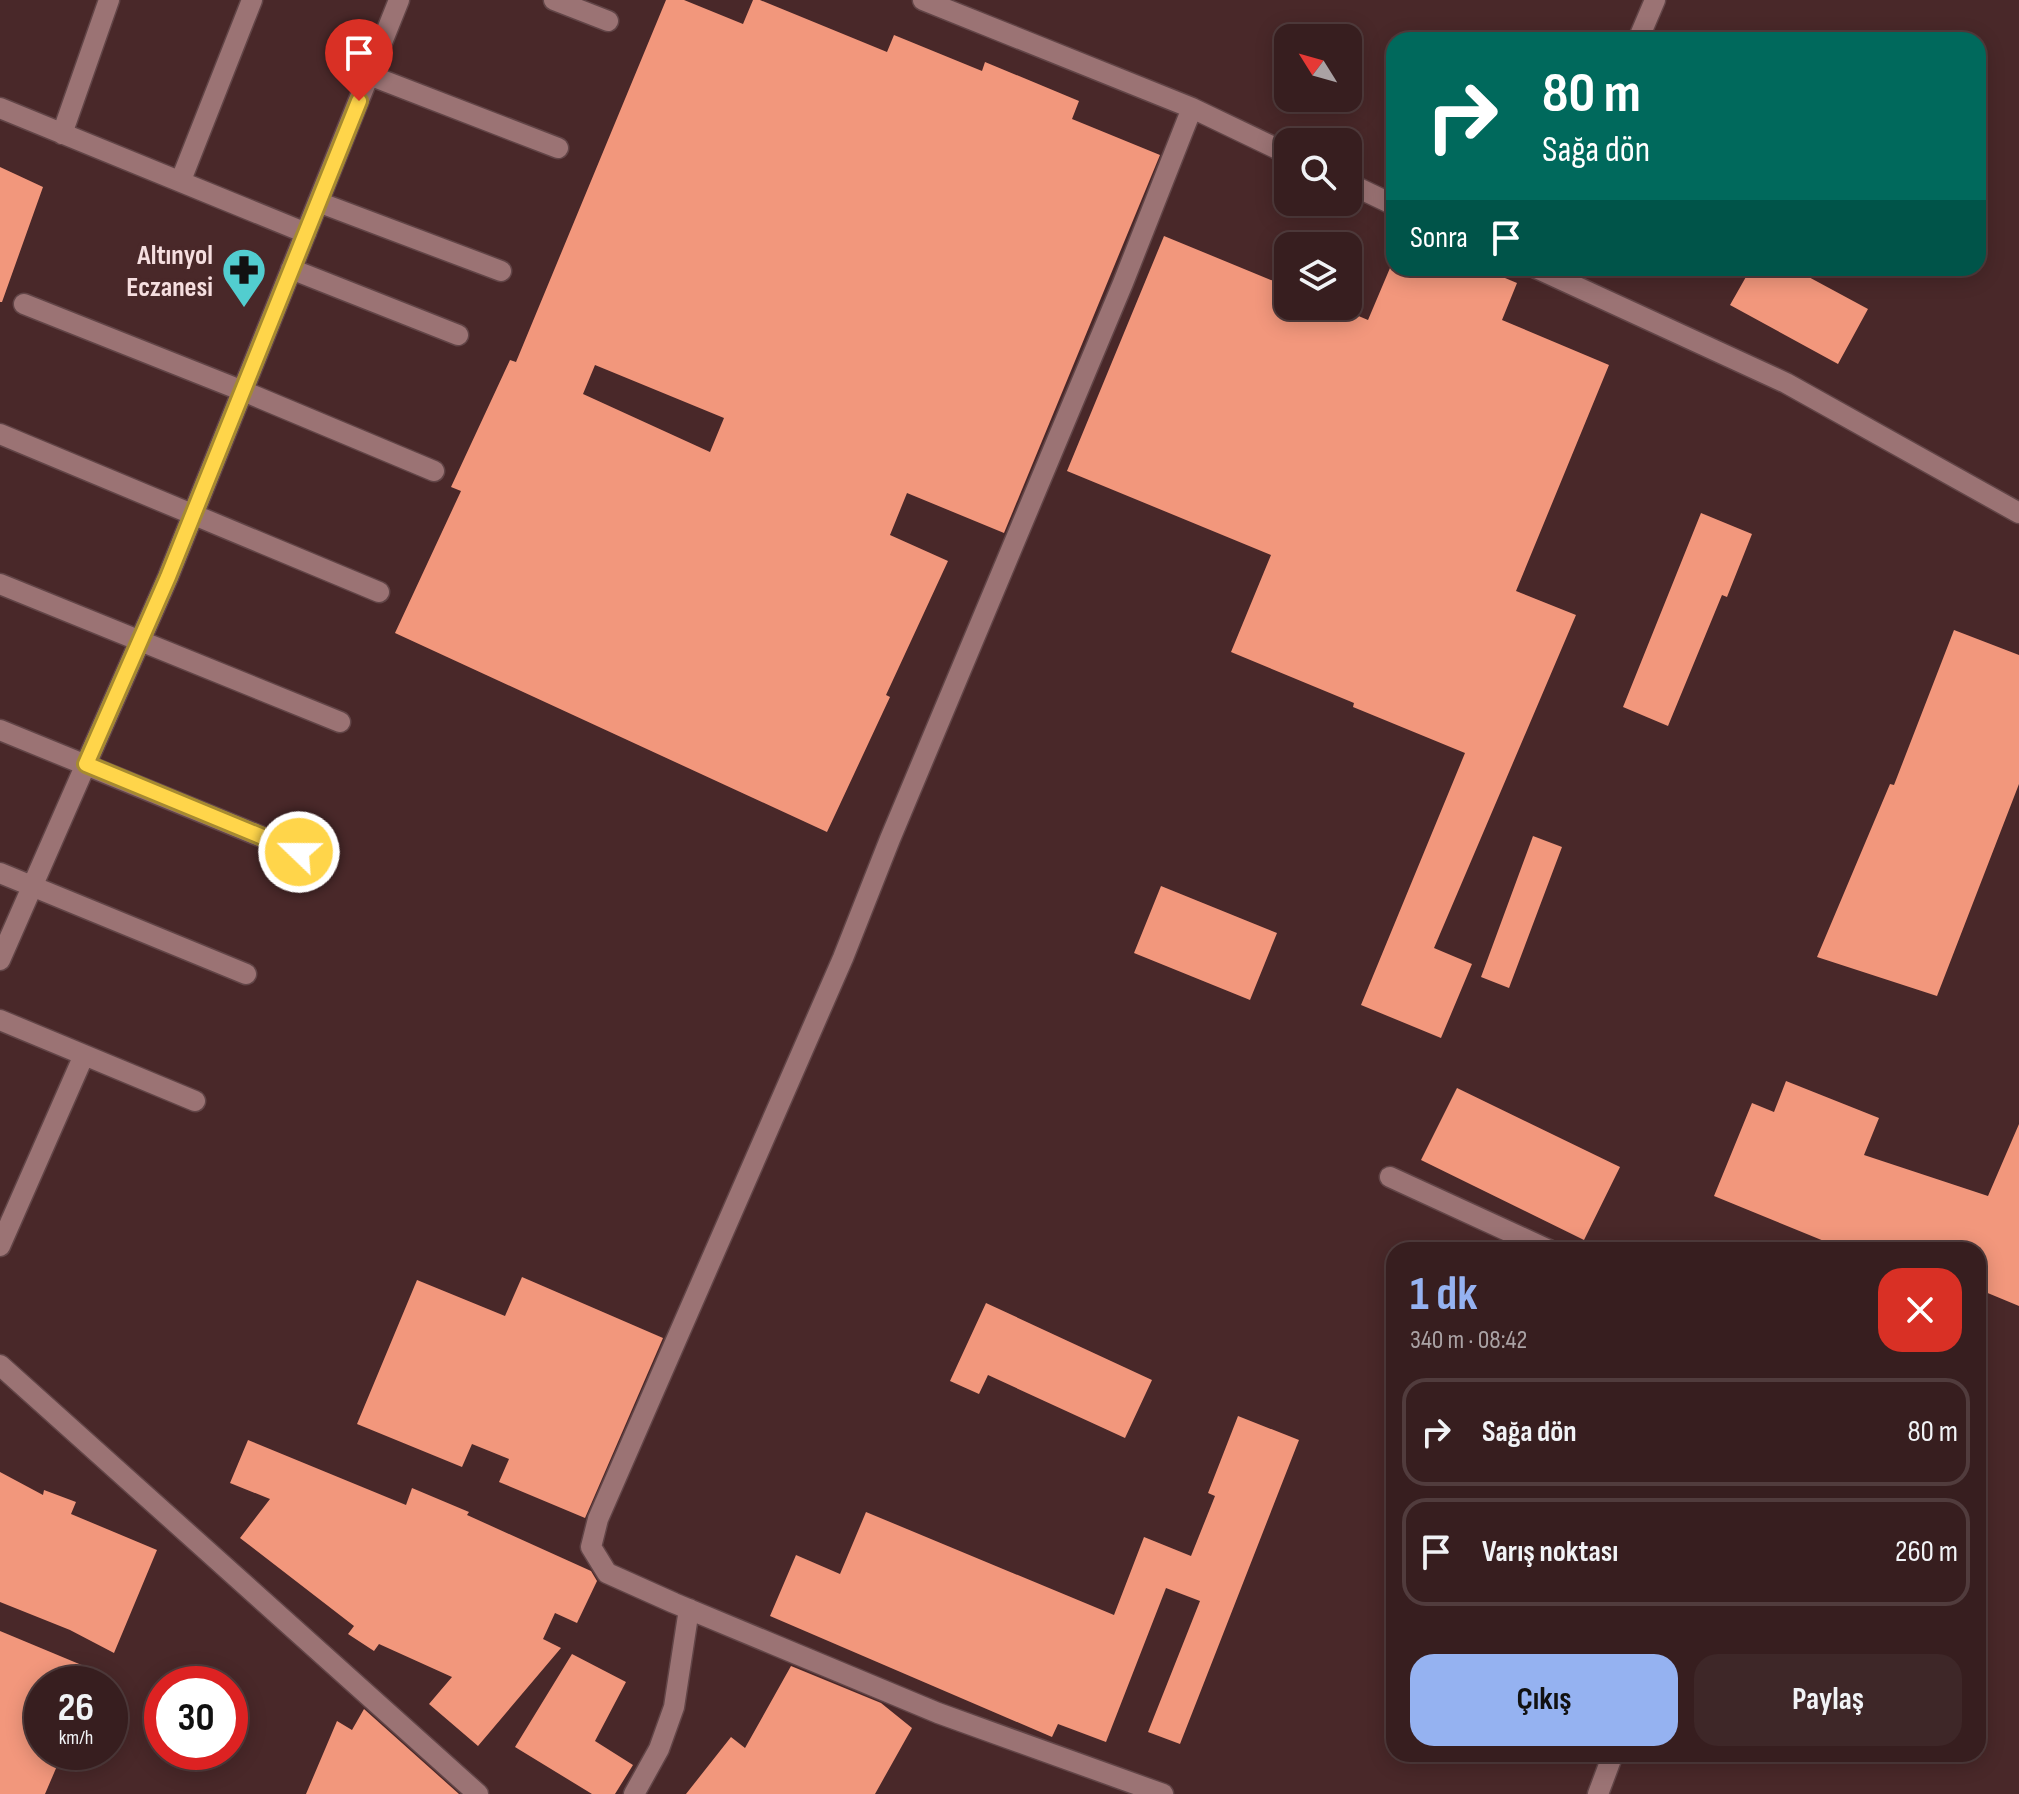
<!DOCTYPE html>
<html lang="tr">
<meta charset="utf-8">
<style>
body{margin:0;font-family:"Sofia Sans Condensed",sans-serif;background:#3e2728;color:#f1f3f6;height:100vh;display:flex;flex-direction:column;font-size:30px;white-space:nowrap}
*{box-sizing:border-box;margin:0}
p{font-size:26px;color:#aaa2a4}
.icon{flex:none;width:44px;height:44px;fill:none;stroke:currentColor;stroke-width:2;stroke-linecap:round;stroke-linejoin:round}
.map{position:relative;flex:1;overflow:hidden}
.drawer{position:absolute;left:1386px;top:1242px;width:600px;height:520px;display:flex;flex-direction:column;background:#371e1f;border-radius:24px;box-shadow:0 4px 20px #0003,0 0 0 2px #513c3d}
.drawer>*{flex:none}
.guide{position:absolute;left:1386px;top:32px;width:600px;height:244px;border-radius:24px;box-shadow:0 4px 20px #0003,0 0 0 2px #513c3d;background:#00695c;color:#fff;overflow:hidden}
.needle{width:52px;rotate:307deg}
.fabs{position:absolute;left:1274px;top:24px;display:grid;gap:16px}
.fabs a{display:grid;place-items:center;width:88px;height:88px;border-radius:16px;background:#371e1f;box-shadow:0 4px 20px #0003,0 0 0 2px #513c3d;font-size:40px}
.speed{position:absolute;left:24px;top:1666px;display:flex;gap:16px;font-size:40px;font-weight:700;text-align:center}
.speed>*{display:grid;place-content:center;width:104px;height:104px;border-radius:50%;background:#371e1f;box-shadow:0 4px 20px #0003,0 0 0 2px #513c3d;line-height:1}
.speed small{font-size:20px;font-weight:400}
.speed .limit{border:12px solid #d22;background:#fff;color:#111}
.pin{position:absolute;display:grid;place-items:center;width:68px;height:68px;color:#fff;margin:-82px -34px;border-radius:50% 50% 50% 0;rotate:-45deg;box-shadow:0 0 8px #0007}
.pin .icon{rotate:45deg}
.me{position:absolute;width:88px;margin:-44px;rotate:292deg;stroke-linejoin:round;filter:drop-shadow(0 0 6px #0008)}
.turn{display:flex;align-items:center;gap:28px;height:168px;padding:0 24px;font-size:36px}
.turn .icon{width:104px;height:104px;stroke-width:2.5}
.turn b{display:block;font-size:56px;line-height:68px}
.then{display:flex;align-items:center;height:76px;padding:0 24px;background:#0003;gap:16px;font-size:30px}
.round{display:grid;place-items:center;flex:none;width:84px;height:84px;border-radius:24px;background:#3e2728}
.summary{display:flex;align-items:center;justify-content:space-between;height:136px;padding:0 24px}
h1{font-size:48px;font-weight:700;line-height:60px;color:#95b2f1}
.primary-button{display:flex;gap:16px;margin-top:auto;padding:16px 24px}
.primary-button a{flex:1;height:92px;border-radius:24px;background:#95b2f1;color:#111;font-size:32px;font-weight:700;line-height:92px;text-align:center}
.primary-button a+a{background:#3e2728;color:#f1f3f6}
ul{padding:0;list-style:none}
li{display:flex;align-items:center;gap:24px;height:108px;margin:0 16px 12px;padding:0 8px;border:4px solid #513c3d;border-radius:24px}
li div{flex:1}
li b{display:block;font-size:30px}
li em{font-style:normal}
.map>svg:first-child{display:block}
.building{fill:#f2977c;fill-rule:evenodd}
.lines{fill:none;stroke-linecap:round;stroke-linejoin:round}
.minor-casing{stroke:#624547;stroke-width:23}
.tertiary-casing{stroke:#624547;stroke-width:23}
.minor{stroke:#9b7374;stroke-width:20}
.tertiary{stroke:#9b7374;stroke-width:20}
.route-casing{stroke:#a68a30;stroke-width:20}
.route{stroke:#ffd54a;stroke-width:14}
.labels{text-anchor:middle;stroke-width:8;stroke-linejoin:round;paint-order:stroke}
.poi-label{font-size:28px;font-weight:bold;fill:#f5dedf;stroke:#492829;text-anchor:end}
</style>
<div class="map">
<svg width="2019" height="1794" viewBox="0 0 2019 1794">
<rect width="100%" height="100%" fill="#492829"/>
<path class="building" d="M 666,0 L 684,0 L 743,24 L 753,0 L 760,0 L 887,52 L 894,35 L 982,71 L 985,62 L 1079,101 L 1072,119 L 1160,155 L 1004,533 L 907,493 L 890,535 L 948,561 L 886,695 L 890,697 L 827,832 L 395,633 L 461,491 L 451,487 L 510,360 L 516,362 ZM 595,365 L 724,418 L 710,452 L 583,394 Z
M 0,167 L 43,187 L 2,302 L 0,302 Z
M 1164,236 L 1288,287 L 1288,306 L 1335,306 L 1368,320 L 1390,268 L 1481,268 L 1517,283 L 1502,320 L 1609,365 L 1516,591 L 1576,615 L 1434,948 L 1472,964 L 1441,1038 L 1361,1005 L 1465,753 L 1353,707 L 1354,703 L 1231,652 L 1271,555 L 1067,471 Z
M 1751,268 L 1792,268 L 1868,309 L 1838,364 L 1730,305 Z
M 1701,513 L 1752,534 L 1727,597 L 1722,595 L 1668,726 L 1623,707 Z
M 1954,630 L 2019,655 L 2019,784 L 1937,996 L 1817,957 L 1890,784 L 1894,785 Z
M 1533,836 L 1562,847 L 1509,988 L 1481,977 Z
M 1161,886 L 1277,933 L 1250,1000 L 1134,953 Z
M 1786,1081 L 1879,1118 L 1864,1155 L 1988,1196 L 2019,1124 L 2019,1306 L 1978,1289 L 1978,1250 L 1846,1250 L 1714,1196 L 1752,1103 L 1774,1112 Z
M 1457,1088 L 1620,1167 L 1584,1240 L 1421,1160 Z
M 522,1277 L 663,1338 L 585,1518 L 499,1482 L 509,1459 L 472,1444 L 462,1467 L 357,1424 L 417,1280 L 505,1316 Z
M 986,1303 L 1152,1380 L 1125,1438 L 988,1375 L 979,1394 L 950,1381 Z
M 1238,1416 L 1299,1440 L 1180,1744 L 1148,1732 L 1200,1601 L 1166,1588 L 1106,1742 L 1058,1724 L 1052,1737 L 770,1616 L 796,1555 L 840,1574 L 866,1512 L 1114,1615 L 1144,1537 L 1191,1556 L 1215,1496 L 1208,1493 Z
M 248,1440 L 406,1505 L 412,1488 L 469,1512 L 467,1515 L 591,1571 L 597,1581 L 577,1623 L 555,1613 L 543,1639 L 561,1648 L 478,1746 L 429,1704 L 452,1677 L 379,1644 L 374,1651 L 348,1634 L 354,1626 L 240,1538 L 270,1499 L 230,1483 Z
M 0,1472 L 43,1495 L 44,1490 L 76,1502 L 71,1514 L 157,1550 L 114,1653 L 70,1630 L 0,1602 Z
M 0,1631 L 96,1671 L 91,1684 L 42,1684 L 42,1752 L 63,1752 L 45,1794 L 0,1794 Z
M 572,1654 L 626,1682 L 595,1741 L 633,1765 L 615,1794 L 592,1794 L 515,1747 Z
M 791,1666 L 881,1703 L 912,1728 L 875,1794 L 686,1794 L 731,1737 L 745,1748 Z
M 364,1709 L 459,1794 L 306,1794 L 337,1721 L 352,1730 Z"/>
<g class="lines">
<g class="minor-casing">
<path id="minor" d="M 554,0 L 608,21
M 923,0 L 1192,108 L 1288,154
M 1638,40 L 1655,0
M 369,75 L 558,148
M 0,108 L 306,233
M 62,134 L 109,0
M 181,180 L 252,0
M 1348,183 L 1394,205
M 318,202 L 501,271
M 1536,268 L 1786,383 L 2019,513
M 291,269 L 458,335
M 24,304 L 243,391 L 434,471
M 0,434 L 379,592
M 0,584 L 340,722
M 0,730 L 299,852
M 0,873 L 246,974
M 0,960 L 168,577 L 399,0
M 0,1020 L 195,1101
M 1390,1177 L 1549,1250
M 0,1246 L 84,1055
M 634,1794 L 659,1749 L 674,1707 L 689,1609
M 1163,1794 L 938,1713 L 674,1603 L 607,1573 L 591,1547 L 598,1519 L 843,958 L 890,839 L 1123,283 L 1192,108
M 1598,1794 L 1613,1754"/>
</g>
<g class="tertiary-casing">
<path id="tertiary" d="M 0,1365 L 478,1794"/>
</g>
<use href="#minor" class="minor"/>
<use href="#tertiary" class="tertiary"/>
</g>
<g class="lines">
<g class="route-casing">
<path id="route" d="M 299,852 L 86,764 L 168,577 L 359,101"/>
</g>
<use href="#route" class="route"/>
</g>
<defs>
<g id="pharmacy-pin" transform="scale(2.3)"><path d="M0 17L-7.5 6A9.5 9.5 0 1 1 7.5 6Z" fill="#52cdcf" stroke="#492829"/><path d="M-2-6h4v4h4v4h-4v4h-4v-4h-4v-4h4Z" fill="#111"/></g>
</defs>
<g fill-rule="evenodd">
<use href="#pharmacy-pin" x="244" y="270"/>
</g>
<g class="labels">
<g class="poi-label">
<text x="213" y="264">Altınyol<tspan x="213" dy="32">Eczanesi</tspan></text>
</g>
</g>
</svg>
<div class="fabs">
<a><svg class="needle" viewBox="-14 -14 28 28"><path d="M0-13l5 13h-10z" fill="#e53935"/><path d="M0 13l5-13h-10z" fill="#aaa2a4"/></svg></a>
<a><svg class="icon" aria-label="search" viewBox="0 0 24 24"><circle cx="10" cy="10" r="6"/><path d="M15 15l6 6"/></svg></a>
<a><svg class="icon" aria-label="layers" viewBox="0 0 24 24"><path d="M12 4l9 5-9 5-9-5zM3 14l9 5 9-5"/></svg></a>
</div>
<div class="speed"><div>26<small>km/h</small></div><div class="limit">30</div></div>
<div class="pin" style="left:359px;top:101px;background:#d93025"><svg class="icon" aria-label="arrive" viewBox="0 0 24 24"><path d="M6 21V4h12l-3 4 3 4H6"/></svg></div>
<svg class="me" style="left:299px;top:852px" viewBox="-20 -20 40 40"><circle r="17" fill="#ffd54a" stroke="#fff" stroke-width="3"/><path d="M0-11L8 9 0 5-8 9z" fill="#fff"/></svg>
<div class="guide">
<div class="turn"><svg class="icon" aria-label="right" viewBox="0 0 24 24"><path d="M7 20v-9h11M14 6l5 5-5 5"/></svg><div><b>80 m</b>Sağa dön</div></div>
<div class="then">Sonra<svg class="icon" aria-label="arrive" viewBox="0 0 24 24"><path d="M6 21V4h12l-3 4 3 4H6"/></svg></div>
</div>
<section class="drawer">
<div class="summary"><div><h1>1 dk</h1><p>340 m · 08:42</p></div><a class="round" style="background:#d93025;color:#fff"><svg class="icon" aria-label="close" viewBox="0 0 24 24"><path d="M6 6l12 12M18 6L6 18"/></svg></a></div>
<ul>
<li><svg class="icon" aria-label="right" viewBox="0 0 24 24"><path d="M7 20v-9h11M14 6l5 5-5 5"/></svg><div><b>Sağa dön</b></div><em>80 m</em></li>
<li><svg class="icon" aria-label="arrive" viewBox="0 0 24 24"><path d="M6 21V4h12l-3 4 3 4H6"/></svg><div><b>Varış noktası</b></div><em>260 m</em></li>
</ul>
<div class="primary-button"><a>Çıkış</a><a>Paylaş</a></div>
</section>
</div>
